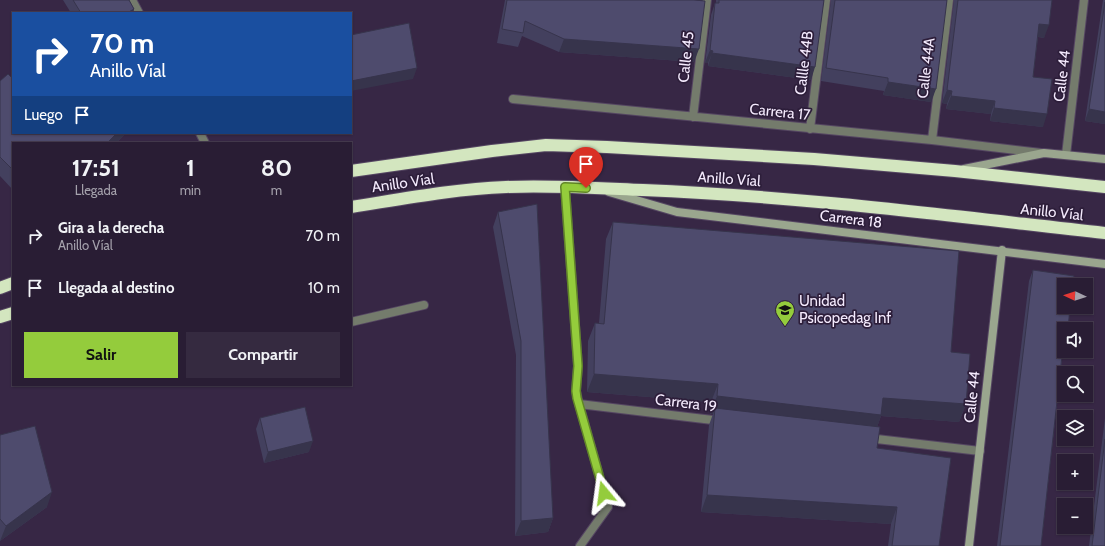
<!DOCTYPE html>
<html lang="es">
<meta charset="utf-8">
<style>
body{margin:0;font-family:Cabin,sans-serif;background:#352a40;color:#f1f3f6;height:100vh;display:flex;flex-direction:column;font-size:15px;white-space:nowrap}
*{box-sizing:border-box;margin:0}
p{font-size:13px;color:#a5a2ac}
.icon{flex:none;width:22px;height:22px;fill:none;stroke:currentColor;stroke-width:2;stroke-linecap:round;stroke-linejoin:round}
.map{position:relative;flex:1;overflow:hidden}
.sheet{position:absolute;left:12px;top:142px;width:340px;height:244px;display:flex;flex-direction:column;background:#291d34;border-radius:0px;box-shadow:0 1px 3px #0004,0 0 0 1px #453b4f}
.sheet>*{flex:none}
.top-card{position:absolute;left:12px;top:12px;width:340px;height:122px;border-radius:0px;box-shadow:0 1px 3px #0004,0 0 0 1px #453b4f;background:#1a4fa0;color:#fff;overflow:hidden}
.needle{width:26px;rotate:274deg}
.buttons{position:absolute;left:1057px;top:278px;display:grid;gap:8px}
.buttons a{display:grid;place-items:center;width:36px;height:36px;border-radius:0px;background:#291d34;box-shadow:0 1px 3px #0004,0 0 0 1px #453b4f;font-size:20px}
.pin{position:absolute;display:grid;place-items:center;width:34px;height:34px;color:#fff;margin:-41px -17px;border-radius:50% 50% 50% 0;rotate:-45deg;box-shadow:0 0 4px #0007}
.pin .icon{rotate:45deg}
.me{position:absolute;width:44px;margin:-22px;rotate:344deg;stroke-linejoin:round;filter:drop-shadow(0 0 3px #0008)}
.turn{display:flex;align-items:center;gap:14px;height:84px;padding:0 12px;font-size:18px}
.turn .icon{width:52px;height:52px;stroke-width:2.5}
.turn b{display:block;font-size:28px;line-height:34px}
.then{display:flex;align-items:center;height:38px;padding:0 12px;background:#0003;gap:8px;font-size:15px}
.eta{display:flex;justify-content:space-evenly;align-items:center;height:68px;text-align:center}
.eta b{font-size:24px;font-weight:800;line-height:28px}
.cta{display:flex;gap:8px;margin-top:auto;padding:8px 12px}
.cta a{flex:1;height:46px;border-radius:0px;background:#94cc3c;color:#111;font-size:16px;font-weight:800;line-height:46px;text-align:center}
.cta a+a{background:#352a40;color:#f1f3f6}
ul{padding:0;list-style:none}
li{display:flex;align-items:center;gap:12px;height:52px;padding:0 12px}
li div{flex:1}
li b{display:block;font-size:15px}
li em{font-style:normal}
.map>svg:first-child{display:block}
.lines{fill:none;stroke-linecap:round;stroke-linejoin:round}
.lane-casing{stroke:#554662;stroke-width:10}
.street-casing{stroke:#554662;stroke-width:10}
.secondary-casing{stroke:#554662;stroke-width:10}
.highway-casing{stroke:#554662;stroke-width:14}
.lane{stroke:#747b6c;stroke-width:8}
.street{stroke:#747b6c;stroke-width:8}
.secondary{stroke:#9aa68e;stroke-width:8}
.highway{stroke:#d3e6bf;stroke-width:12}
.wall{fill:#43405e}
.shaded-wall{fill:#37344c}
.building{fill:#4e4b6d;stroke:#37344c}
.route-casing{stroke:#608527;stroke-width:10}
.route{stroke:#94cc3c;stroke-width:7}
.labels{text-anchor:middle;stroke-width:3.5;stroke-linejoin:round;paint-order:stroke}
.street-label{font-size:15px;fill:#f4eafd;stroke:#2d1e3a}
.poi-label{font-size:15px;fill:#f4eafd;stroke:#2d1e3a;text-anchor:start}
</style>
<div class="map">
<svg width="1105" height="546" viewBox="0 0 1105 546">
<rect width="100%" height="100%" fill="#372745"/>
<g class="lines">
<g class="lane-casing">
<path id="lane" d="M 132,0 L 139,13
M 200,133 L 205,143
M 351,322 L 424,305
M 579,404 L 608,507 L 580,546"/>
</g>
<g class="street-casing">
<path id="street" d="M 513,99 L 932,140 L 1041,153
M 693,117 L 707,0
M 810,129 L 826,0
M 932,140 L 949,0
M 1066,155 L 1084,0
M 565,187 L 578,366 L 576,391 L 579,404 L 721,421
M 868,438 L 980,451"/>
</g>
<g class="secondary-casing">
<path id="secondary" d="M 964,169 L 1044,153 L 1105,159
M 609,192 L 677,212 L 1105,264
M 969,546 L 1002,250"/>
</g>
<g class="highway-casing">
<path id="highway" d="M 351,171 L 492,151 L 546,145 L 607,147 L 814,159 L 955,171 L 1105,187
M 351,207 C 402,199 454,189 506,187 C 551,185 597,188 643,190 C 797,196 951,216 1105,233
M 0,288 L 13,283
M 0,317 L 13,313"/>
</g>
<use href="#lane" class="lane"/>
<use href="#street" class="street"/>
<use href="#secondary" class="secondary"/>
<use href="#highway" class="highway"/>
</g>
<path class="wall" d="M 63,0 L 129,0 L 134,9 L 133,13 L 71,13 Z
M 505,0 L 694,0 L 694,62 L 559,52 L 522,36 L 518,47 L 497,43 Z
M 716,0 L 824,0 L 811,80 L 708,66 L 708,63 L 705,63 L 711,15 L 715,3 L 716,3 Z
M 831,0 L 947,0 L 931,102 L 883,95 L 884,91 L 821,81 Z
M 954,0 L 1052,0 L 1044,38 L 1038,37 L 1033,77 L 1043,127 L 990,121 L 991,114 L 946,109 L 947,104 L 942,103 Z
M 1103,0 L 1105,0 L 1105,124 L 1085,121 Z
M 0,81 L 13,133 L 126,133 L 116,143 L 13,143 L 13,190 L 0,176 Z
M 498,212 L 553,518 L 548,532 L 515,536 L 516,355 L 493,227 Z
M 613,222 L 951,352 L 966,404 L 959,422 L 881,416 L 877,427 L 877,448 L 939,546 L 888,546 L 891,524 L 701,512 L 709,425 L 713,414 L 710,414 L 711,402 L 587,392 L 588,341 L 595,323 L 599,323 L 606,239 Z
M 1033,270 L 1063,349 L 1041,546 L 997,546 L 1029,281 Z
M 260,418 L 309,452 L 264,463 L 256,429 Z
M 1105,418 L 1105,546 L 1089,546 Z
M 0,435 L 47,507 L 0,541 Z"/>
<path class="shaded-wall" d="M 134,9 L 133,13 L 127,13 Z
M 1039,24 L 1049,25 L 1044,38 L 1035,36 Z
M 564,39 L 699,49 L 694,62 L 559,52 Z
M 710,50 L 713,51 L 708,63 L 705,63 Z
M 712,53 L 815,67 L 811,80 L 708,66 Z
M 417,68 L 413,79 L 351,91 L 351,81 Z
M 888,82 L 936,89 L 931,102 L 883,95 Z
M 947,90 L 952,91 L 947,104 L 942,103 Z
M 951,96 L 995,101 L 991,114 L 946,109 Z
M 994,108 L 1047,114 L 1043,127 L 990,121 Z
M 1089,109 L 1105,112 L 1105,124 L 1085,121 Z
M 117,133 L 126,133 L 116,143 L 107,143 Z
M 594,374 L 718,384 L 711,402 L 587,392 Z
M 717,396 L 883,398 L 966,404 L 959,422 L 881,416 L 875,433 L 715,408 L 713,414 L 710,414 Z
M 313,441 L 309,452 L 264,463 L 268,452 Z
M 52,492 L 47,507 L 0,541 L 6,526 Z
M 707,495 L 897,507 L 891,524 L 701,512 Z
M 553,518 L 548,532 L 515,536 L 521,521 Z"/>
<path class="building" d="M 73,0 L 129,0 L 134,9 L 127,13 L 81,13 Z
M 507,0 L 694,0 L 705,1 L 699,49 L 564,39 L 525,21 L 523,33 L 502,29 Z
M 719,0 L 824,0 L 815,67 L 712,53 L 713,51 L 710,50 L 715,3 L 719,3 Z
M 835,0 L 947,0 L 936,89 L 888,82 L 888,78 L 826,68 Z
M 958,0 L 1052,0 L 1049,25 L 1039,24 L 1033,77 L 1052,79 L 1047,114 L 994,108 L 995,101 L 951,96 L 952,91 L 947,90 Z
M 1105,2 L 1105,112 L 1089,109 Z
M 409,23 L 417,68 L 351,81 L 351,35 Z
M 8,74 L 13,79 L 13,133 L 117,133 L 107,143 L 13,143 L 13,170 L 0,157 L 0,81 Z
M 537,204 L 553,518 L 521,521 L 521,341 L 498,212 Z
M 613,222 L 959,251 L 951,352 L 970,354 L 966,404 L 883,398 L 881,415 L 717,396 L 718,384 L 594,374 L 595,323 L 604,324 Z
M 1033,270 L 1074,276 L 1073,285 L 1064,285 L 1064,307 L 1070,307 L 1068,329 L 1064,329 L 1064,338 L 1041,546 L 1000,546 Z
M 305,407 L 313,441 L 268,452 L 260,418 Z
M 715,408 L 880,427 L 877,448 L 951,458 L 939,546 L 892,546 L 897,507 L 707,495 Z
M 35,426 L 52,492 L 6,526 L 0,519 L 0,435 Z
M 1105,439 L 1105,546 L 1092,546 Z"/>
<g class="lines">
<g class="route-casing">
<path id="route" d="M 586,188 L 565,187 L 578,366 L 576,391 L 577,398 L 604,493"/>
</g>
<use href="#route" class="route"/>
</g>
<defs>
<g id="school-pin" transform="scale(1)"><path d="M0 17L-7.5 6A9.5 9.5 0 1 1 7.5 6Z" fill="#94cc3c" stroke="#2d1e3a"/><path d="M0-5L7-2L0 1L-7-2ZM-4 1L0 2.5L4 1V4Q0 6-4 4Z" fill="#111"/></g>
</defs>
<g fill-rule="evenodd">
<use href="#school-pin" x="785" y="310"/>
</g>
<g class="labels">
<g class="street-label">
<text transform="translate(686 57) rotate(-84)" y="5">Calle 45</text>
<text transform="translate(804 63) rotate(-83)" y="5">Callle 44B</text>
<text transform="translate(926 68) rotate(-83)" y="5">Calle 44A</text>
<text transform="translate(1062 76) rotate(-83)" y="5">Calle 44</text>
<text transform="translate(780 112) rotate(6)" y="5">Carrera 17</text>
<text transform="translate(729 179) rotate(4)" y="5">Anillo Víal</text>
<text transform="translate(403 183) rotate(-8)" y="5">Anillo Víal</text>
<text transform="translate(1052 212) rotate(6)" y="5">Anillo Víal</text>
<text transform="translate(851 219) rotate(7)" y="5">Carrera 18</text>
<text transform="translate(972 397) rotate(-84)" y="5">Calle 44</text>
<text transform="translate(686 403) rotate(7)" y="5">Carrera 19</text>
</g>
<g class="poi-label">
<text x="799" y="306">Unidad<tspan x="799" dy="17">Psicopedag Inf</tspan></text>
</g>
</g>
</svg>
<div class="buttons">
<a><svg class="needle" viewBox="-14 -14 28 28"><path d="M0-13l5 13h-10z" fill="#e53935"/><path d="M0 13l5-13h-10z" fill="#a5a2ac"/></svg></a>
<a><svg class="icon" aria-label="sound" viewBox="0 0 24 24"><path d="M4 9h4l5-4v14l-5-4H4zM17 9q2 3 0 6"/></svg></a>
<a><svg class="icon" aria-label="search" viewBox="0 0 24 24"><circle cx="10" cy="10" r="6"/><path d="M15 15l6 6"/></svg></a>
<a><svg class="icon" aria-label="layers" viewBox="0 0 24 24"><path d="M12 4l9 5-9 5-9-5zM3 14l9 5 9-5"/></svg></a>
<a>+</a>
<a>−</a>
</div>
<div class="pin" style="left:586px;top:188px;background:#d93025"><svg class="icon" aria-label="arrive" viewBox="0 0 24 24"><path d="M6 21V4h12l-3 4 3 4H6"/></svg></div>
<svg class="me" style="left:604px;top:493px" viewBox="-20 -20 40 40"><path d="M0-17L14 15 0 8-14 15z" fill="#94cc3c" stroke="#fff" stroke-width="4"/></svg>
<div class="top-card">
<div class="turn"><svg class="icon" aria-label="right" viewBox="0 0 24 24"><path d="M7 20v-9h11M14 6l5 5-5 5"/></svg><div><b>70 m</b>Anillo Víal</div></div>
<div class="then">Luego<svg class="icon" aria-label="arrive" viewBox="0 0 24 24"><path d="M6 21V4h12l-3 4 3 4H6"/></svg></div>
</div>
<section class="sheet">
<div class="eta">
<div><b>17:51</b><p>Llegada</p></div>
<div><b>1</b><p>min</p></div>
<div><b>80</b><p>m</p></div>
</div>
<ul>
<li><svg class="icon" aria-label="right" viewBox="0 0 24 24"><path d="M7 20v-9h11M14 6l5 5-5 5"/></svg><div><b>Gira a la derecha</b><p>Anillo Víal</p></div><em>70 m</em></li>
<li><svg class="icon" aria-label="arrive" viewBox="0 0 24 24"><path d="M6 21V4h12l-3 4 3 4H6"/></svg><div><b>Llegada al destino</b></div><em>10 m</em></li>
</ul>
<div class="cta"><a>Salir</a><a>Compartir</a></div>
</section>
</div>
